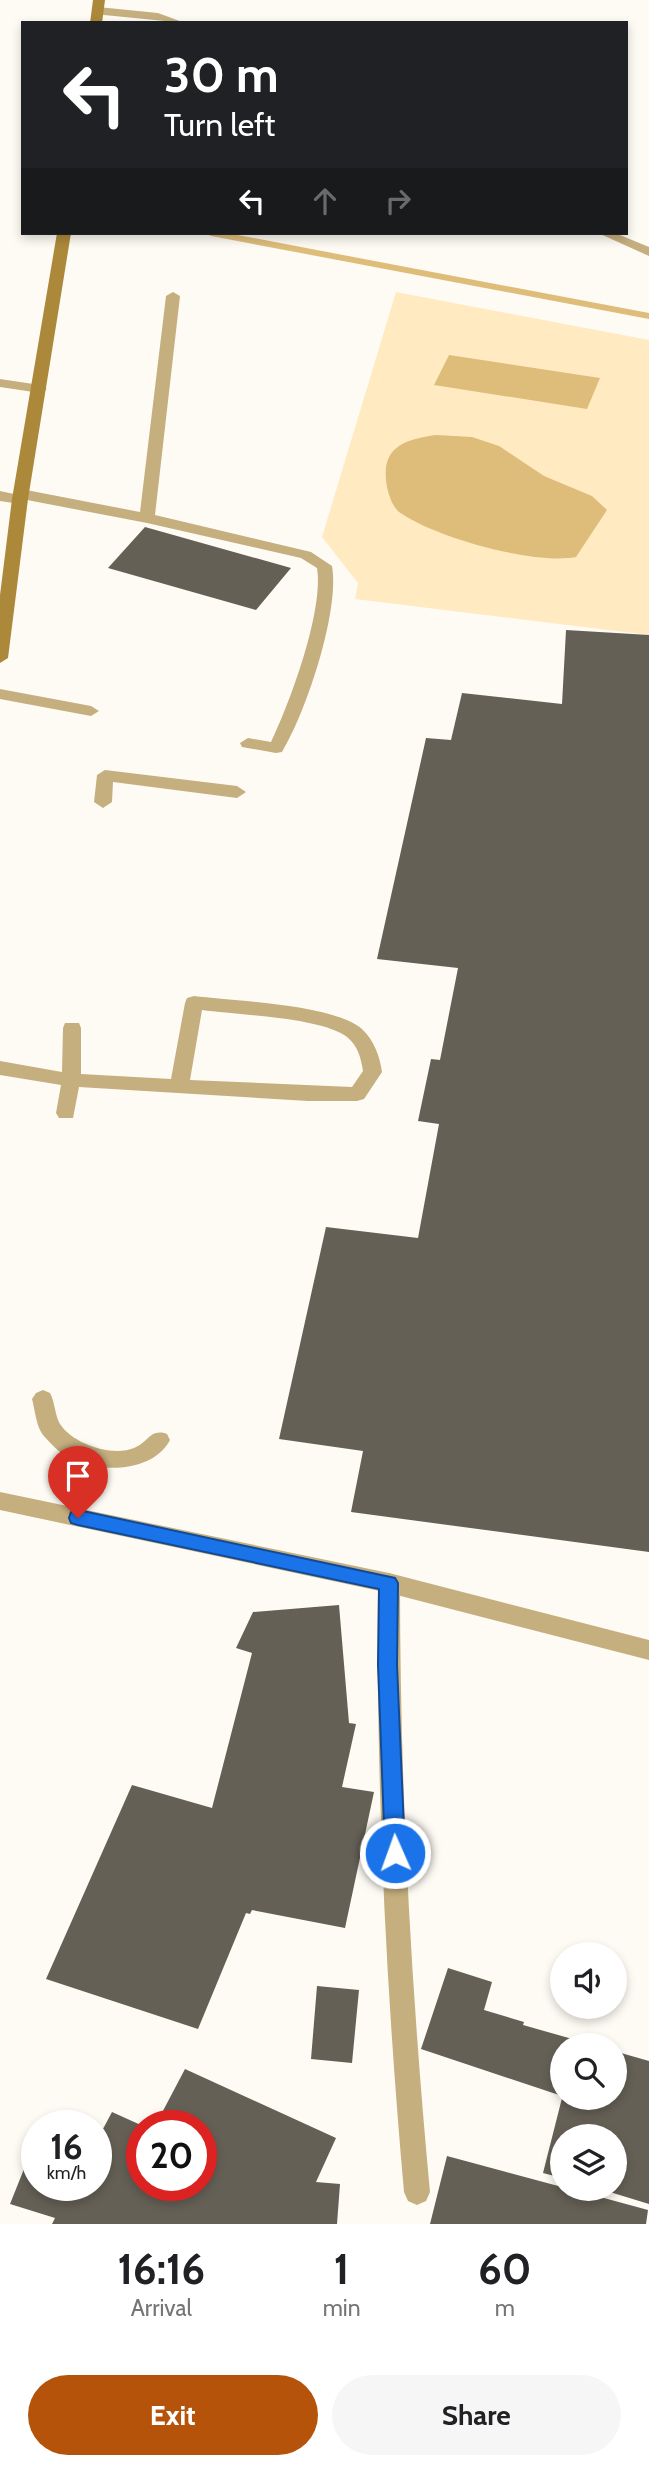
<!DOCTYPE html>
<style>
body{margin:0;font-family:Cabin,sans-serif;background:#f6f6f6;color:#202124;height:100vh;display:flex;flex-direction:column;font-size:26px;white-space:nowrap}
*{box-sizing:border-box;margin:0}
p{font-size:23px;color:#757577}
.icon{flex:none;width:38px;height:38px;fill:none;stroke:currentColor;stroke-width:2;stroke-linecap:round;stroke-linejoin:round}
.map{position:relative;height:2224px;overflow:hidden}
.details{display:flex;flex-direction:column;background:#fff;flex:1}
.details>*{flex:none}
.guide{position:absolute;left:21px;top:21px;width:607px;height:214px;border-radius:0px;box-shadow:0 4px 10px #0003;background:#202124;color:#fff;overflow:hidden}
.fabs{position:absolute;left:550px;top:1942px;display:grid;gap:14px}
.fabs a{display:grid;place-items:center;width:77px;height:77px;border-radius:50%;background:#fff;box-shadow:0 4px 10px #0003;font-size:35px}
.speed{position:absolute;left:21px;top:2110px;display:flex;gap:14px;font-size:35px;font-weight:700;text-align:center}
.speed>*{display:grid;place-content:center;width:91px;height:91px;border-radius:50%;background:#fff;box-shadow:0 4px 10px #0003;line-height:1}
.speed small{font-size:18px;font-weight:400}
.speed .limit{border:10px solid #d22;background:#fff;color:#111}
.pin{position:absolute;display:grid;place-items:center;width:60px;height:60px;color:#fff;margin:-72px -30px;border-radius:50% 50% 50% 0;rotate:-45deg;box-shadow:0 0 7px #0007}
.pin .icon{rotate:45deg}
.me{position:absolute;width:77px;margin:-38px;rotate:358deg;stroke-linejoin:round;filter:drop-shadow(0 0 5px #0008)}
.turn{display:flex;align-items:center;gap:24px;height:147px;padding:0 28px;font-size:32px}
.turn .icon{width:91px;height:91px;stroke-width:2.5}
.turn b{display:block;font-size:49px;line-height:60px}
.lanes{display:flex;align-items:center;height:66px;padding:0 28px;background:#0003;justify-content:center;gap:35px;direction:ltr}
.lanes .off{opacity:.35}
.eta{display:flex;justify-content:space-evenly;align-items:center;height:119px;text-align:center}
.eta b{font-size:42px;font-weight:800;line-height:49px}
.primary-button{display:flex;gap:14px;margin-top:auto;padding:14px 28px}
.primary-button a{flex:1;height:80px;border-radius:42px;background:#b45309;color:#fff;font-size:28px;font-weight:800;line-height:80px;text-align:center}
.primary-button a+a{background:#f6f6f6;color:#202124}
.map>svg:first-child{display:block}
.green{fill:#ffeac1}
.water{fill:#debd7a}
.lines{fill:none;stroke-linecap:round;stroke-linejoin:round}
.stream{fill:#debd7a;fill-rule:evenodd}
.building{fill:#656056}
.service{fill:#c6af7f;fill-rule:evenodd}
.minor{fill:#c6af7f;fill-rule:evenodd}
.secondary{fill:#ac883a;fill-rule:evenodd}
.route{fill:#1a73e8;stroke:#114b97;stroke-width:2}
</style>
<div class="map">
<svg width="649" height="2224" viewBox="0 0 649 2224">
<rect width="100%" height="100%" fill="#fefbf4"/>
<path class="green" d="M 396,292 L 649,340 L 649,635 L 355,599 L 358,583 L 322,537 Z"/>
<path class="water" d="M 449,355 L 600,378 L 587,409 L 434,385 Z
M 436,435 L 472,437 L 499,446 L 544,476 L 592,496 L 607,510 L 576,557 C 534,565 438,538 402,514 C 393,509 389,496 387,487 C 380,448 402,440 436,435 Z"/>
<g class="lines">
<path class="stream" d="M 206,233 L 227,233 L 649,313 L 649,319 L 211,236 Z"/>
</g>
<path class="building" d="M 145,527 L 291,568 L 256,610 L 108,568 Z
M 566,630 L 649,635 L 649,1552 L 351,1512 L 363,1451 L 279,1439 L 326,1227 L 418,1238 L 439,1124 L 418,1121 L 431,1059 L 440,1060 L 458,968 L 377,959 L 426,738 L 451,740 L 462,693 L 562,704 Z
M 339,1605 L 349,1723 L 356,1724 L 342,1787 L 374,1792 L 345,1928 L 252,1910 L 250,1914 L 246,1913 L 198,2029 L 46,1979 L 132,1785 L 212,1808 L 252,1653 L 236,1648 L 253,1612 Z
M 448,1968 L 492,1982 L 484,2010 L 524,2022 L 523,2025 L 597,2046 L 562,2046 L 562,2096 L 421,2049 Z
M 317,1986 L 359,1990 L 352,2063 L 311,2059 Z
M 614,2051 L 649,2061 L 649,2204 L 600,2189 L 614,2189 L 614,2137 L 562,2137 L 562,2178 L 543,2173 L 562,2098 L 614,2098 Z
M 185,2069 L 336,2138 L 316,2182 L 340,2184 L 337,2224 L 52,2224 L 55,2218 L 10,2204 L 26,2164 L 37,2168 L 37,2186 L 96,2186 L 96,2142 L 112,2112 L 143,2126 L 142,2186 L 201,2186 L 201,2126 L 155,2126 Z
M 447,2156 L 562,2187 L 562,2189 L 571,2189 L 648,2210 L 646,2224 L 430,2224 Z"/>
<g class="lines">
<path class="service" d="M 173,292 L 180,296 L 155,515 L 311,552 L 332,566 C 340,611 306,713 282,752 L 276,753 L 242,747 L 240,743 L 248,738 L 271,742 C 290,703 324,610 317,568 L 301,558 L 147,523 L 27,500 L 20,504 L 0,501 L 0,491 L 14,494 L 21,489 L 140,512 L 166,296 Z
M 0,379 L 40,385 L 47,389 L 40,393 L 0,387 Z
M 0,689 L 91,706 L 99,711 L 91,716 L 0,699 Z
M 105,770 L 237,786 L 246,792 L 237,798 L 113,782 L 112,802 L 103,808 L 94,802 L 97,775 Z
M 194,996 C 233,1001 333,1004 362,1029 C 374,1040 380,1057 382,1072 L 364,1099 L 357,1101 L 308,1101 L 79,1087 L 73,1118 L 59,1118 L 56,1113 L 61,1085 L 0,1075 L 0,1061 L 62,1072 L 63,1028 L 65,1023 L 79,1023 L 81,1028 L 81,1074 L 171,1079 L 185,1003 L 187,998 ZM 202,1010 C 237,1015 321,1017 347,1037 C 358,1046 361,1058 363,1071 L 352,1087 L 190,1080 Z
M 43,1390 L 50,1393 C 55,1402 55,1416 60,1424 C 73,1444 112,1457 134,1448 C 148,1443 150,1428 167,1434 L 170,1440 C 153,1473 97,1474 67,1457 C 60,1453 49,1442 43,1435 C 36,1426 35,1410 32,1399 L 36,1393 Z
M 389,1573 L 397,1576 L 400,1583 C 400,1787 411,1989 430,2192 L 426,2201 L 417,2205 L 408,2201 L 404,2192 C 386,1989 376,1787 378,1583 L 381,1576 Z"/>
<path class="minor" d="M 98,7 L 158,13 L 185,23 L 94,14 L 92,11 Z
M 598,233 L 615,233 L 649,247 L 649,256 Z
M 0,1492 L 389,1573 L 649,1640 L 649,1660 L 389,1593 L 0,1510 Z"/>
<path class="secondary" d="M 93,0 L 105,0 L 102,23 L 90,23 Z
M 57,233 L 71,233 L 28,499 L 8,658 L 0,663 L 0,595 L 12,499 Z"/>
</g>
<path class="route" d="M 78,1510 L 395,1578 L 398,1583 L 397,1665 L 405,1853 L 402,1860 L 395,1863 L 388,1860 L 385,1853 L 378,1665 L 379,1589 L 78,1525 L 71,1523 L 69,1518 L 71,1512 Z"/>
</svg>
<div class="fabs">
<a><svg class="icon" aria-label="sound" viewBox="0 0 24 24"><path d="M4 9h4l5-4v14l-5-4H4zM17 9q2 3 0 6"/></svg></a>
<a><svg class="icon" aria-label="search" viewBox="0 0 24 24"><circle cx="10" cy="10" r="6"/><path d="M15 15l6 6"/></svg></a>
<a><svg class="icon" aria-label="layers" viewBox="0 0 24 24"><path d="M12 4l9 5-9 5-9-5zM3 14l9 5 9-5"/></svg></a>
</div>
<div class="speed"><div>16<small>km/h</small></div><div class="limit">20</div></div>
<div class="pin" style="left:78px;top:1518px;background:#d93025"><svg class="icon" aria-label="arrive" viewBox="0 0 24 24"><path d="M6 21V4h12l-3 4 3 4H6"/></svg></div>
<svg class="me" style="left:395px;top:1853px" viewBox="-20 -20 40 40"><circle r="17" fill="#1a73e8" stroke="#fff" stroke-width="3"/><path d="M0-11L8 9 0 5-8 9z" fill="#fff"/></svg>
<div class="guide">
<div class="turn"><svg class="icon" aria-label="left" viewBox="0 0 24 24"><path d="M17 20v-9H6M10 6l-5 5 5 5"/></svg><div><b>30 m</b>Turn left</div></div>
<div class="lanes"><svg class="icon" aria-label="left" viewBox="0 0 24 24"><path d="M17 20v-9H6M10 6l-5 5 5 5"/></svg><svg class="icon off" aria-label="ahead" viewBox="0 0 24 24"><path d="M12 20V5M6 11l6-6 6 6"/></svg><svg class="icon off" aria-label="right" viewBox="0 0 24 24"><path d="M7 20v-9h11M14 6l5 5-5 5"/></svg></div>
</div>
</div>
<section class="details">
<div class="eta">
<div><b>16:16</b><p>Arrival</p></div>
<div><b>1</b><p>min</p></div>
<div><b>60</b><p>m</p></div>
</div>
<div class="primary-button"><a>Exit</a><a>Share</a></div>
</section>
